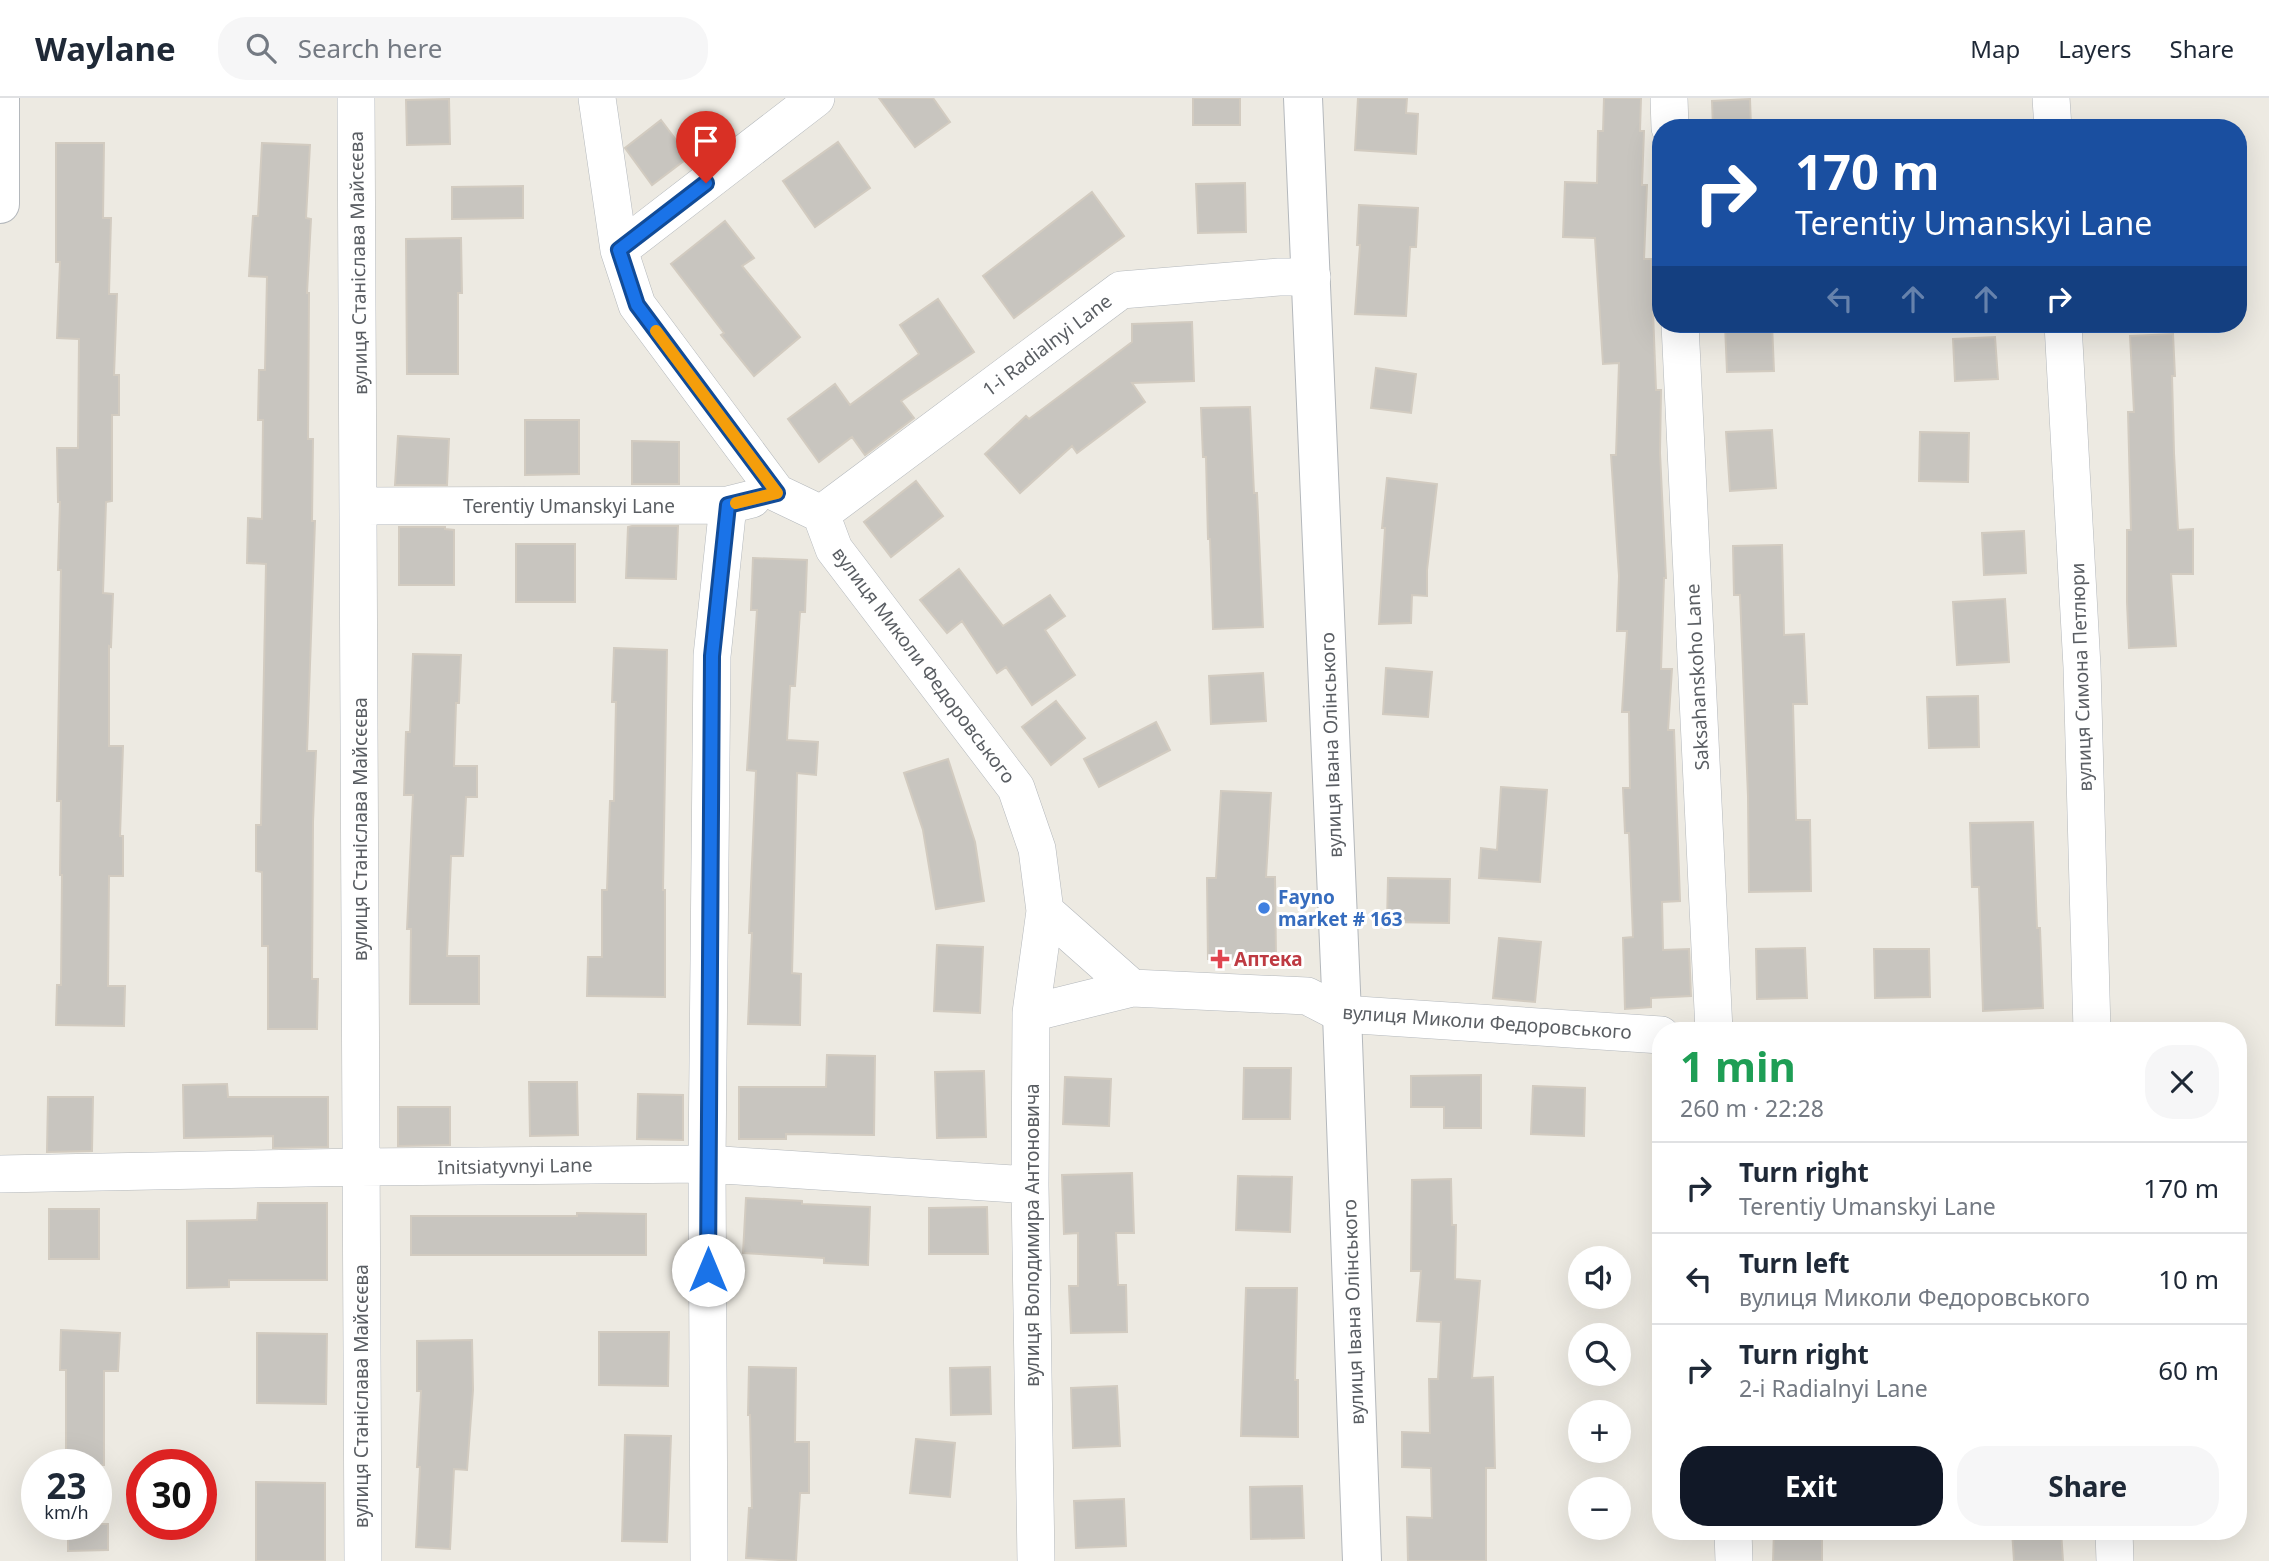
<!DOCTYPE html>
<meta charset="utf-8">
<style>
body{margin:0;font-family:"Noto Sans",sans-serif;background:#f6f6f7;color:#1f2937;height:100vh;display:flex;flex-direction:column;font-size:26px;white-space:nowrap}
*{box-sizing:border-box;margin:0}
p{font-size:23px;color:#747a83}
.icon{flex:none;width:38px;height:38px;fill:none;stroke:currentColor;stroke-width:2;stroke-linecap:round;stroke-linejoin:round}
.map{position:relative;flex:1;overflow:hidden}
.panel{position:absolute;left:1652px;top:924px;width:595px;height:518px;display:flex;flex-direction:column;background:#fff;border-radius:28px;box-shadow:0 7px 28px #0002}
.panel>*{flex:none}
.hud{position:absolute;left:1652px;top:21px;width:595px;height:214px;border-radius:28px;box-shadow:0 7px 28px #0002;background:#1a4fa0;color:#fff;overflow:hidden}
.controls{position:absolute;left:1568px;top:1148px;display:grid;gap:14px}
.controls a{display:grid;place-items:center;width:63px;height:63px;border-radius:50%;background:#fff;box-shadow:0 7px 28px #0002;font-size:35px}
.speed{position:absolute;left:21px;top:1351px;display:flex;gap:14px;font-size:35px;font-weight:700;text-align:center}
.speed>*{display:grid;place-content:center;width:91px;height:91px;border-radius:50%;background:#fff;box-shadow:0 7px 28px #0002;line-height:1}
.speed small{font-size:18px;font-weight:400}
.speed .limit{border:10px solid #d22;background:#fff;color:#111}
.pin{position:absolute;display:grid;place-items:center;width:60px;height:60px;color:#fff;margin:-72px -30px;border-radius:50% 50% 50% 0;rotate:-45deg;box-shadow:0 0 7px #0007}
.pin .icon{rotate:45deg}
.me{position:absolute;width:77px;margin:-38px;rotate:0deg;stroke-linejoin:round;filter:drop-shadow(0 0 5px #0008)}
.turn{display:flex;align-items:center;gap:24px;height:147px;padding:0 28px;font-size:32px}
.turn .icon{width:91px;height:91px;stroke-width:2.5}
.turn b{display:block;font-size:49px;line-height:60px}
.lanes{display:flex;align-items:center;height:66px;padding:0 28px;background:#0003;justify-content:center;gap:35px;direction:ltr}
.lanes .off{opacity:.35}
.round{display:grid;place-items:center;flex:none;width:74px;height:74px;border-radius:28px;background:#f6f6f7}
.summary{display:flex;align-items:center;justify-content:space-between;height:119px;padding:0 28px}
h1{font-size:42px;font-weight:700;line-height:52px;color:#1e9e55}
.button{display:flex;gap:14px;margin-top:auto;padding:14px 28px}
.button a{flex:1;height:80px;border-radius:28px;background:#111827;color:#fff;font-size:28px;font-weight:700;line-height:80px;text-align:center}
.button a+a{background:#f6f6f7;color:#1f2937}
ul{padding:0;list-style:none}
li{display:flex;align-items:center;gap:21px;height:91px;padding:0 28px;border-top:2px solid #e0e1e3}
li div{flex:1}
li b{display:block;font-size:26px}
li em{font-style:normal}
header{display:flex;align-items:center;gap:42px;box-sizing:border-box;height:98px;padding:0 35px;background:#fff;border-bottom:2px solid #e0e1e3}
header strong{font-size:33px}
nav{display:flex;gap:38px;margin-inline-start:auto;font-size:24px}
.search{width:490px;height:63px;background:#f6f6f7;display:flex;align-items:center;gap:18px;box-sizing:border-box;padding:0 24px;border-radius:28px;color:#747a83;font-size:26px}
.map>svg:first-child{display:block}
.building{fill:#c8c5bf;stroke:#d2cbc0;stroke-width:2}
.lines{fill:none;stroke-linecap:round;stroke-linejoin:round}
.minor-casing{stroke:#b4b8bc;stroke-width:38}
.tertiary-casing{stroke:#b4b8bc;stroke-width:40}
.minor{stroke:#fff;stroke-width:37}
.tertiary{stroke:#fff;stroke-width:38}
.route-casing{stroke:#114b97;stroke-width:18}
.route{stroke:#1a73e8;stroke-width:12}
.slow{stroke:#f59e0b;stroke-width:12}
.shop-dot{fill:#3f7fe0;stroke:#fff;stroke-width:2.5}
.health-dot{fill:#e0444e;stroke:#fff;stroke-width:2.5}
.labels{text-anchor:middle;stroke-width:6;stroke-linejoin:round;paint-order:stroke}
.street-label{font-size:19px;fill:#5a5e63;stroke:#fff}
.shop-label{font-size:19px;font-weight:bold;fill:#366cbe;stroke:#fff;text-anchor:start}
.health-label{font-size:19px;font-weight:bold;fill:#be3a42;stroke:#fff;text-anchor:start}
</style>
<header>
<strong>Waylane</strong>
<div class="search"><svg class="icon" aria-label="search" viewBox="0 0 24 24"><circle cx="10" cy="10" r="6"/><path d="M15 15l6 6"/></svg>Search here</div>
<nav><a>Map</a><a>Layers</a><a>Share</a></nav>
</header>
<div class="map">
<svg width="2269" height="1463" viewBox="0 0 2269 1463">
<rect width="100%" height="100%" fill="#edeae2"/>
<path class="building" d="M 879,0 L 933,0 L 950,24 L 915,49 Z
M 1193,0 L 1240,0 L 1240,27 L 1193,27 Z
M 1358,0 L 1407,0 L 1406,15 L 1418,16 L 1416,56 L 1355,52 Z
M 1604,0 L 1641,0 L 1640,33 L 1644,33 L 1642,87 L 1647,87 L 1644,161 L 1651,161 L 1656,292 L 1661,292 L 1660,355 L 1666,480 L 1664,480 L 1661,571 L 1672,571 L 1668,632 L 1674,632 L 1680,803 L 1662,804 L 1663,852 L 1689,851 L 1691,898 L 1651,900 L 1651,909 L 1625,911 L 1623,840 L 1633,839 L 1629,735 L 1625,735 L 1623,690 L 1630,690 L 1629,614 L 1622,614 L 1627,533 L 1617,533 L 1619,478 L 1611,357 L 1616,357 L 1619,265 L 1603,266 L 1595,140 L 1563,139 L 1565,84 L 1597,85 L 1598,33 L 1603,33 Z
M 449,1 L 450,46 L 407,47 L 406,2 Z
M 1750,1 L 1751,30 L 1713,30 L 1712,3 Z
M 661,22 L 689,59 L 652,87 L 625,50 Z
M 838,44 L 870,90 L 815,129 L 783,83 Z
M 56,45 L 104,45 L 103,120 L 111,120 L 109,196 L 117,196 L 114,277 L 119,277 L 119,317 L 112,317 L 112,403 L 106,404 L 103,495 L 113,496 L 111,549 L 109,548 L 109,648 L 123,648 L 120,738 L 123,738 L 123,778 L 109,778 L 108,888 L 125,888 L 124,928 L 56,927 L 57,887 L 61,887 L 62,777 L 60,777 L 61,703 L 57,703 L 61,472 L 58,472 L 60,404 L 58,404 L 57,350 L 78,350 L 79,241 L 57,240 L 60,164 L 56,164 Z
M 262,45 L 310,47 L 306,120 L 311,121 L 307,195 L 309,195 L 308,341 L 313,341 L 312,423 L 315,423 L 307,653 L 316,653 L 313,724 L 312,881 L 318,881 L 317,931 L 268,931 L 268,848 L 262,848 L 262,774 L 256,773 L 256,727 L 261,727 L 266,466 L 247,465 L 248,420 L 262,421 L 263,322 L 258,322 L 259,272 L 265,272 L 267,179 L 249,178 L 253,118 L 258,118 Z
M 1245,85 L 1246,134 L 1198,135 L 1196,86 Z
M 523,88 L 523,120 L 452,121 L 452,89 Z
M 1092,94 L 1124,138 L 1014,220 L 983,178 Z
M 1359,107 L 1418,110 L 1416,149 L 1410,149 L 1406,218 L 1355,216 L 1360,147 L 1357,147 Z
M 725,123 L 754,160 L 742,168 L 800,239 L 754,278 L 721,237 L 724,235 L 671,166 Z
M 461,140 L 462,195 L 458,195 L 458,276 L 407,276 L 406,141 Z
M 938,201 L 974,254 L 901,303 L 914,320 L 865,357 L 852,339 L 819,364 L 788,321 L 835,286 L 850,307 L 919,256 L 900,227 Z
M 1192,224 L 1194,283 L 1132,285 L 1145,304 L 1077,355 L 1072,348 L 1020,395 L 985,356 L 1026,318 L 1029,321 L 1132,244 L 1132,226 Z
M 1772,226 L 1774,273 L 1727,274 L 1725,227 Z
M 2173,236 L 2175,278 L 2172,278 L 2174,355 L 2178,432 L 2193,431 L 2193,476 L 2171,476 L 2176,548 L 2129,550 L 2127,504 L 2127,432 L 2131,432 L 2128,314 L 2134,314 L 2130,238 Z
M 1995,239 L 1998,281 L 1955,283 L 1953,241 Z
M 1376,270 L 1416,276 L 1411,315 L 1371,310 Z
M 1250,309 L 1254,395 L 1257,395 L 1263,529 L 1213,531 L 1210,441 L 1208,441 L 1206,359 L 1203,359 L 1201,310 Z
M 525,322 L 579,322 L 579,376 L 525,377 Z
M 1772,332 L 1776,390 L 1730,393 L 1726,334 Z
M 1920,334 L 1969,335 L 1968,384 L 1919,383 Z
M 398,338 L 449,341 L 447,387 L 395,387 Z
M 632,343 L 679,344 L 679,386 L 632,386 Z
M 1387,380 L 1437,386 L 1427,472 L 1427,498 L 1412,497 L 1411,525 L 1379,526 L 1385,430 L 1382,430 Z
M 916,383 L 943,418 L 891,459 L 864,424 Z
M 632,428 L 678,428 L 676,481 L 626,480 L 628,429 Z
M 399,429 L 445,429 L 445,431 L 454,432 L 454,487 L 399,487 Z
M 2024,433 L 2026,475 L 1984,477 L 1982,435 Z
M 516,446 L 575,446 L 575,504 L 516,504 Z
M 1782,447 L 1784,537 L 1804,536 L 1807,606 L 1793,606 L 1796,722 L 1810,722 L 1811,793 L 1749,794 L 1748,698 L 1740,497 L 1734,497 L 1733,448 Z
M 753,460 L 807,462 L 805,514 L 800,514 L 795,588 L 790,588 L 787,642 L 818,644 L 816,677 L 797,675 L 792,875 L 801,876 L 800,927 L 748,926 L 752,835 L 749,835 L 756,673 L 747,672 L 757,512 L 751,512 Z
M 959,471 L 1003,528 L 1050,497 L 1065,518 L 1045,532 L 1075,577 L 1032,607 L 1006,569 L 997,575 L 962,523 L 947,535 L 920,502 Z
M 2005,501 L 2009,564 L 1957,567 L 1953,504 Z
M 614,550 L 667,552 L 663,792 L 665,792 L 665,899 L 587,898 L 588,859 L 602,859 L 602,792 L 607,792 L 610,703 L 614,703 L 616,604 L 612,604 Z
M 413,556 L 461,557 L 459,605 L 456,605 L 454,668 L 477,668 L 477,699 L 466,699 L 463,758 L 451,758 L 447,858 L 479,858 L 479,906 L 410,906 L 411,831 L 407,831 L 413,697 L 404,697 L 406,634 L 410,634 Z
M 1386,570 L 1432,574 L 1428,619 L 1383,616 Z
M 1263,575 L 1266,623 L 1211,626 L 1209,578 Z
M 1978,598 L 1979,649 L 1929,650 L 1927,599 Z
M 1056,603 L 1085,640 L 1051,667 L 1022,629 Z
M 1156,624 L 1170,652 L 1099,689 L 1084,661 Z
M 948,661 L 975,744 L 984,803 L 936,811 L 923,732 L 904,675 Z
M 1501,689 L 1547,692 L 1540,784 L 1479,780 L 1481,750 L 1497,752 Z
M 1221,693 L 1271,695 L 1266,779 L 1275,779 L 1276,860 L 1208,861 L 1207,780 L 1216,780 Z
M 2033,724 L 2037,830 L 2040,830 L 2043,910 L 1983,913 L 1979,789 L 1972,789 L 1970,725 Z
M 1388,780 L 1450,781 L 1449,825 L 1387,824 Z
M 1499,840 L 1541,844 L 1535,904 L 1493,900 Z
M 937,847 L 983,849 L 980,915 L 934,913 Z
M 1805,850 L 1807,900 L 1757,901 L 1756,851 Z
M 1874,851 L 1929,851 L 1930,899 L 1875,900 Z
M 827,957 L 875,958 L 874,1037 L 786,1036 L 786,1041 L 739,1041 L 739,989 L 826,989 Z
M 1244,970 L 1291,970 L 1290,1021 L 1243,1021 Z
M 984,973 L 986,1039 L 937,1040 L 935,974 Z
M 1481,977 L 1481,1030 L 1444,1030 L 1444,1009 L 1411,1009 L 1411,978 Z
M 1065,979 L 1111,981 L 1109,1028 L 1063,1026 Z
M 529,984 L 577,984 L 578,1037 L 530,1038 Z
M 227,986 L 228,999 L 328,999 L 328,1049 L 273,1050 L 273,1038 L 184,1040 L 183,987 Z
M 1533,988 L 1585,990 L 1584,1038 L 1531,1036 Z
M 638,996 L 683,997 L 683,1042 L 637,1041 Z
M 48,999 L 93,999 L 92,1053 L 47,1054 Z
M 398,1009 L 450,1009 L 450,1047 L 398,1048 Z
M 1132,1075 L 1134,1135 L 1116,1135 L 1118,1187 L 1126,1187 L 1127,1234 L 1071,1235 L 1069,1188 L 1078,1188 L 1078,1135 L 1064,1136 L 1062,1077 Z
M 1238,1078 L 1292,1079 L 1290,1134 L 1236,1132 Z
M 1451,1081 L 1452,1127 L 1456,1127 L 1455,1181 L 1480,1183 L 1472,1280 L 1493,1279 L 1495,1370 L 1486,1370 L 1486,1463 L 1408,1463 L 1407,1419 L 1432,1420 L 1431,1370 L 1402,1369 L 1402,1334 L 1430,1335 L 1429,1281 L 1438,1281 L 1441,1224 L 1417,1223 L 1421,1173 L 1411,1173 L 1412,1082 Z
M 746,1100 L 802,1103 L 802,1106 L 870,1109 L 868,1167 L 824,1165 L 824,1160 L 743,1155 Z
M 258,1105 L 327,1105 L 327,1182 L 229,1182 L 229,1189 L 187,1190 L 187,1123 L 257,1122 Z
M 987,1109 L 988,1156 L 929,1156 L 929,1110 Z
M 49,1111 L 99,1111 L 99,1161 L 49,1161 Z
M 577,1115 L 646,1116 L 646,1157 L 411,1157 L 411,1118 L 577,1118 Z
M 1246,1190 L 1297,1190 L 1295,1282 L 1298,1282 L 1298,1339 L 1241,1338 Z
M 61,1232 L 120,1235 L 118,1273 L 104,1273 L 104,1367 L 66,1367 L 66,1272 L 60,1272 Z
M 599,1234 L 669,1234 L 668,1288 L 599,1287 Z
M 257,1235 L 327,1236 L 326,1306 L 257,1305 Z
M 472,1242 L 473,1292 L 467,1372 L 454,1371 L 450,1451 L 416,1449 L 420,1369 L 417,1369 L 421,1293 L 417,1293 L 417,1243 Z
M 749,1269 L 796,1270 L 795,1344 L 809,1344 L 809,1395 L 800,1395 L 796,1463 L 746,1460 L 749,1410 L 752,1410 L 750,1317 L 748,1317 Z
M 990,1269 L 991,1316 L 951,1317 L 950,1270 Z
M 1117,1288 L 1120,1348 L 1073,1350 L 1071,1290 Z
M 625,1337 L 671,1338 L 667,1444 L 622,1443 Z
M 916,1341 L 955,1345 L 950,1399 L 910,1395 Z
M 256,1384 L 325,1385 L 325,1463 L 256,1463 Z
M 1302,1388 L 1304,1440 L 1251,1441 L 1250,1389 Z
M 1124,1401 L 1126,1448 L 1076,1450 L 1074,1403 Z
M 68,1426 L 108,1426 L 108,1452 L 68,1453 Z
M 1774,1433 L 1822,1433 L 1822,1463 L 1773,1463 Z
M 2012,1433 L 2061,1433 L 2063,1463 L 2014,1463 Z"/>
<g class="lines">
<g class="minor-casing">
<path id="minor" d="M 356,0 C 360,488 359,975 363,1463
M 597,0 L 619,152 L 637,207 L 777,395 L 821,416 L 834,451 L 1016,690 L 1037,751 L 1045,813 L 1031,915 L 1030,1087 L 1036,1463
M 1669,0 L 1670,30
M 2051,0 L 2053,30
M 619,152 L 816,0
M 1680,226 L 1714,933
M 2063,226 L 2082,569 L 2092,933
M 360,408 L 728,407 L 752,401
M 821,416 L 1121,192 L 1279,179 L 1312,179
M 1045,813 L 1132,890
M 1031,915 L 1132,890 L 1307,898 L 1342,916 L 1661,937
M 0,1076 L 359,1069 L 707,1066 L 1030,1087
M 1733,1433 L 1734,1463
M 2114,1433 L 2115,1463
M 709,1463 L 707,1066 L 712,558 L 728,407"/>
</g>
<g class="tertiary-casing">
<path id="tertiary" d="M 1303,0 L 1342,916 L 1362,1463
M 0,106 L 0,0"/>
</g>
<use href="#minor" class="minor"/>
<use href="#tertiary" class="tertiary"/>
</g>
<g class="lines">
<g class="route-casing">
<path id="route" d="M 706,85 L 619,152 L 637,207 L 777,395 L 728,407 L 712,558 L 708,1172"/>
</g>
<use href="#route" class="route"/>
<path class="slow" d="M 656,233 L 777,395 L 736,405"/>
</g>
<circle class="shop-dot" cx="1264" cy="810" r="7"/>
<path class="health-dot" d="M1216.5 850.5h7v7h7v7h-7v7h-7v-7h-7v-7h7z"/>
<g class="labels">
<g class="street-label">
<text transform="translate(358 165) rotate(-91)" y="7">вулиця Станіслава Майсєєва</text>
<text transform="translate(1047 247) rotate(-37)" y="7">1-i Radialnyi Lane</text>
<text x="569" y="415">Terentiy Umanskyi Lane</text>
<text transform="translate(924 567) rotate(53)" y="7">вулиця Миколи Федоровського</text>
<text transform="translate(1697 579) rotate(-93)" y="7">Saksahanskoho Lane</text>
<text transform="translate(2081 579) rotate(-92)" y="7">вулиця Симона Петлюри</text>
<text transform="translate(1331 647) rotate(-92)" y="7">вулиця Івана Олінського</text>
<text transform="translate(360 731) rotate(-90)" y="7">вулиця Станіслава Майсєєва</text>
<text transform="translate(1487 924) rotate(4)" y="7">вулиця Миколи Федоровського</text>
<text transform="translate(515 1068) rotate(-1)" y="7">Initsiatyvnyi Lane</text>
<text transform="translate(1032 1137) rotate(-90)" y="7">вулиця Володимира Антоновича</text>
<text transform="translate(1353 1214) rotate(-92)" y="7">вулиця Івана Олінського</text>
<text transform="translate(361 1298) rotate(-90)" y="7">вулиця Станіслава Майсєєва</text>
</g>
<g class="shop-label">
<text x="1278" y="806">Fayno<tspan x="1278" dy="22">market # 163</tspan></text>
</g>
<g class="health-label">
<text x="1234" y="868">Аптека</text>
</g>
</g>
</svg>
<div class="controls">
<a><svg class="icon" aria-label="sound" viewBox="0 0 24 24"><path d="M4 9h4l5-4v14l-5-4H4zM17 9q2 3 0 6"/></svg></a>
<a><svg class="icon" aria-label="search" viewBox="0 0 24 24"><circle cx="10" cy="10" r="6"/><path d="M15 15l6 6"/></svg></a>
<a>+</a>
<a>−</a>
</div>
<div class="speed"><div>23<small>km/h</small></div><div class="limit">30</div></div>
<div class="pin" style="left:706px;top:85px;background:#d93025"><svg class="icon" aria-label="arrive" viewBox="0 0 24 24"><path d="M6 21V4h12l-3 4 3 4H6"/></svg></div>
<svg class="me" style="left:708px;top:1172px" viewBox="-20 -20 40 40"><circle r="19" fill="#fff"/><path d="M0-13L10 11 0 6-10 11z" fill="#1a73e8"/></svg>
<div class="hud">
<div class="turn"><svg class="icon" aria-label="right" viewBox="0 0 24 24"><path d="M7 20v-9h11M14 6l5 5-5 5"/></svg><div><b>170 m</b>Terentiy Umanskyi Lane</div></div>
<div class="lanes"><svg class="icon off" aria-label="left" viewBox="0 0 24 24"><path d="M17 20v-9H6M10 6l-5 5 5 5"/></svg><svg class="icon off" aria-label="ahead" viewBox="0 0 24 24"><path d="M12 20V5M6 11l6-6 6 6"/></svg><svg class="icon off" aria-label="ahead" viewBox="0 0 24 24"><path d="M12 20V5M6 11l6-6 6 6"/></svg><svg class="icon" aria-label="right" viewBox="0 0 24 24"><path d="M7 20v-9h11M14 6l5 5-5 5"/></svg></div>
</div>
<section class="panel">
<div class="summary"><div><h1>1 min</h1><p>260 m · 22:28</p></div><a class="round"><svg class="icon" aria-label="close" viewBox="0 0 24 24"><path d="M6 6l12 12M18 6L6 18"/></svg></a></div>
<ul>
<li><svg class="icon" aria-label="right" viewBox="0 0 24 24"><path d="M7 20v-9h11M14 6l5 5-5 5"/></svg><div><b>Turn right</b><p>Terentiy Umanskyi Lane</p></div><em>170 m</em></li>
<li><svg class="icon" aria-label="left" viewBox="0 0 24 24"><path d="M17 20v-9H6M10 6l-5 5 5 5"/></svg><div><b>Turn left</b><p>вулиця Миколи Федоровського</p></div><em>10 m</em></li>
<li><svg class="icon" aria-label="right" viewBox="0 0 24 24"><path d="M7 20v-9h11M14 6l5 5-5 5"/></svg><div><b>Turn right</b><p>2-i Radialnyi Lane</p></div><em>60 m</em></li>
</ul>
<div class="button"><a>Exit</a><a>Share</a></div>
</section>
</div>
